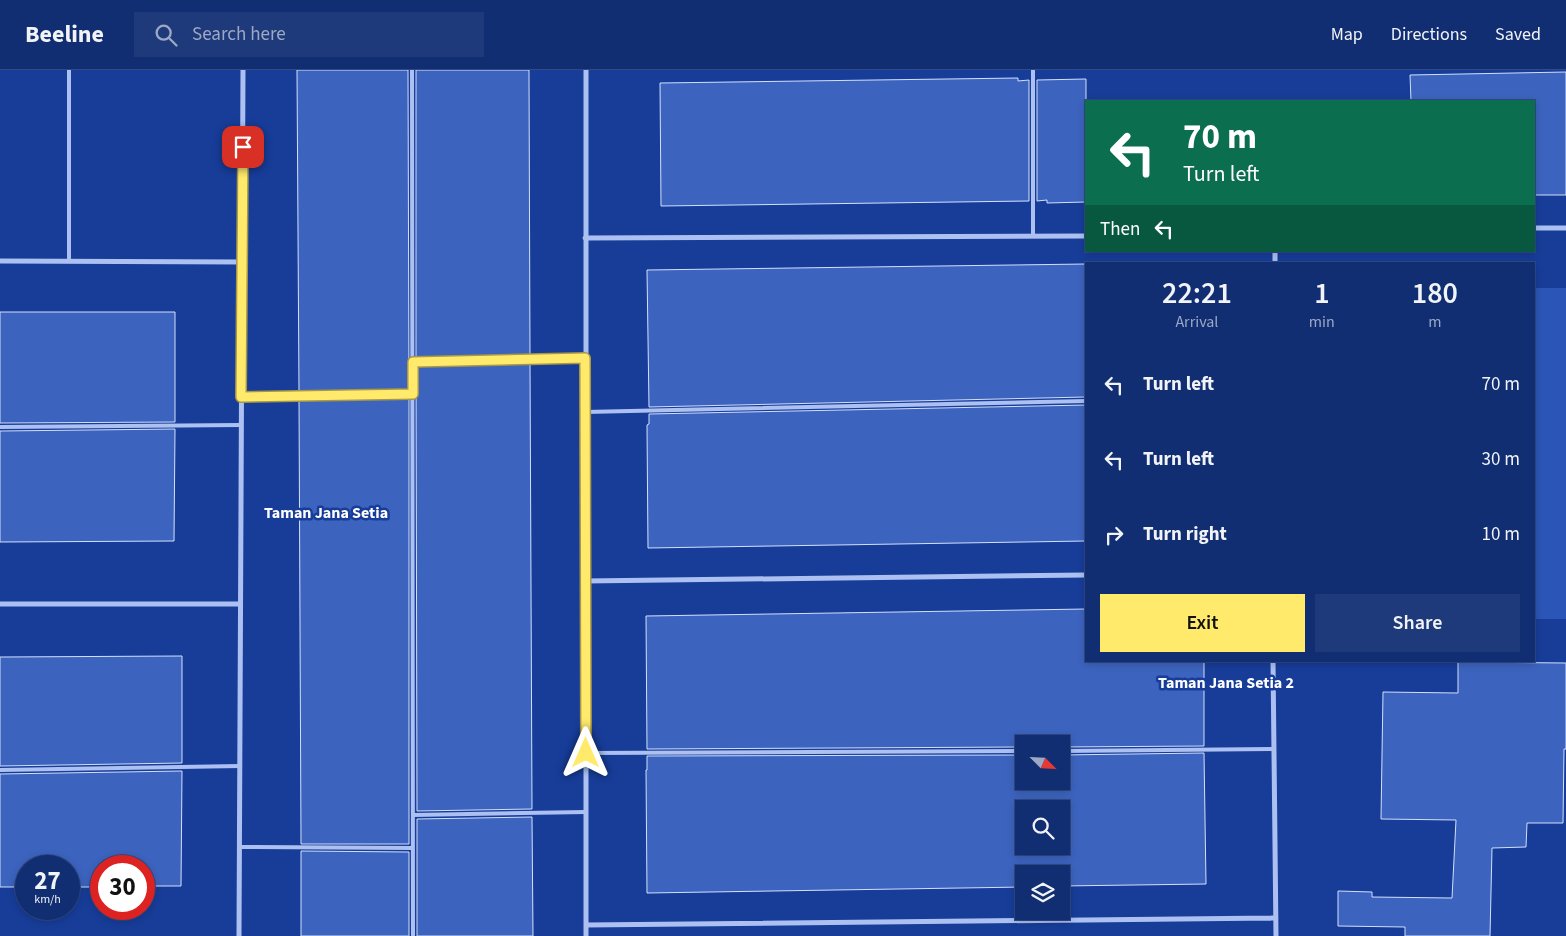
<!DOCTYPE html>
<style>
body{margin:0;font-family:"Source Sans 3",sans-serif;background:#1e3a7b;color:#f1f3f6;height:100vh;display:flex;flex-direction:column;font-size:19px;white-space:nowrap}
*{box-sizing:border-box;margin:0}
p{font-size:16px;color:#9ca8c4}
.icon{flex:none;width:28px;height:28px;fill:none;stroke:currentColor;stroke-width:2;stroke-linecap:round;stroke-linejoin:round}
.map{position:relative;flex:1;overflow:hidden}
.details{position:absolute;left:1085px;top:192px;width:450px;height:400px;display:flex;flex-direction:column;background:#112e73;border-radius:0px;box-shadow:0 2px 8px #0003,0 0 0 1px #304a85}
.details>*{flex:none}
.guide{position:absolute;left:1085px;top:30px;width:450px;height:152px;border-radius:0px;box-shadow:0 2px 8px #0003,0 0 0 1px #304a85;background:#0b6e4f;color:#fff;overflow:hidden}
.needle{width:32px;rotate:114deg}
.fabs{position:absolute;left:1015px;top:665px;display:grid;gap:10px}
.fabs a{display:grid;place-items:center;width:55px;height:55px;border-radius:0px;background:#112e73;box-shadow:0 2px 8px #0003,0 0 0 1px #304a85;font-size:25px}
.speed{position:absolute;left:15px;top:785px;display:flex;gap:10px;font-size:25px;font-weight:700;text-align:center}
.speed>*{display:grid;place-content:center;width:65px;height:65px;border-radius:50%;background:#112e73;box-shadow:0 2px 8px #0003,0 0 0 1px #304a85;line-height:1}
.speed small{font-size:12px;font-weight:400}
.speed .limit{border:8px solid #d22;background:#fff;color:#111}
.pin{position:absolute;display:grid;place-items:center;width:42px;height:42px;color:#fff;margin:-21px;border-radius:10px;box-shadow:0 2px 8px #0006}
.me{position:absolute;width:55px;margin:-28px;rotate:0deg;stroke-linejoin:round;filter:drop-shadow(0 0 4px #0008)}
.turn{display:flex;align-items:center;gap:18px;height:105px;padding:0 15px;font-size:22px}
.turn .icon{width:65px;height:65px;stroke-width:2.5}
.turn b{display:block;font-size:35px;line-height:42px}
.then{display:flex;align-items:center;height:48px;padding:0 15px;background:#0003;gap:10px;font-size:19px}
.eta{display:flex;justify-content:space-evenly;align-items:center;height:85px;text-align:center}
.eta b{font-size:30px;font-weight:600;line-height:35px}
.cta{display:flex;gap:10px;margin-top:auto;padding:10px 15px}
.cta a{flex:1;height:58px;border-radius:0px;background:#ffea6c;color:#111;font-size:20px;font-weight:600;line-height:58px;text-align:center}
.cta a+a{background:#1e3a7b;color:#f1f3f6}
ul{padding:0;list-style:none}
li{display:flex;align-items:center;gap:15px;height:75px;padding:0 15px}
li div{flex:1}
li b{display:block;font-size:19px}
li em{font-style:normal}
header{display:flex;align-items:center;gap:30px;box-sizing:border-box;height:70px;padding:0 25px;background:#112e73;border-bottom:1px solid #304a85}
header strong{font-size:24px}
nav{display:flex;gap:28px;margin-inline-start:auto;font-size:18px}
.search{width:350px;height:45px;background:#1e3a7b;display:flex;align-items:center;gap:12px;box-sizing:border-box;padding:0 18px;border-radius:0px;color:#9ca8c4;font-size:19px}
.map>svg:first-child{display:block}
.green{fill:#2b55b7}
.building{fill:#3c63be;stroke:#d3e0fc;fill-rule:evenodd}
.lines{fill:none;stroke-linecap:round;stroke-linejoin:round}
.lane{stroke:#acc1f2;stroke-width:4}
.street{stroke:#acc1f2;stroke-width:5}
.route-casing{stroke:#a69846;stroke-width:12}
.route{stroke:#ffea6c;stroke-width:9}
.labels{text-anchor:middle;stroke-width:5;stroke-linejoin:round;paint-order:stroke}
.neighbourhood-label{font-size:16px;font-weight:bold;fill:#fff;stroke:#173d99}
</style>
<header>
<strong>Beeline</strong>
<div class="search"><svg class="icon" aria-label="search" viewBox="0 0 24 24"><circle cx="10" cy="10" r="6"/><path d="M15 15l6 6"/></svg>Search here</div>
<nav><a>Map</a><a>Directions</a><a>Saved</a></nav>
</header>
<div class="map">
<svg width="1566" height="866" viewBox="0 0 1566 866">
<rect width="100%" height="100%" fill="#173d99"/>
<path class="green" d="M 1534,218 L 1566,218 L 1566,549 L 1534,549 Z"/>
<path class="building" d="M 297,0 L 408,0 L 409,320 L 299,322 Z
M 416,0 L 529,0 L 530,286 L 416,288 Z
M 1566,2 L 1566,125 L 1534,125 L 1534,31 L 1411,31 L 1410,5 Z
M 1018,8 L 1018,11 L 1029,10 L 1029,131 L 661,136 L 660,13 Z
M 1086,9 L 1086,132 L 1047,133 L 1047,130 L 1037,131 L 1037,10 Z
M 1086,194 L 1086,327 L 649,337 L 647,200 Z
M 0,242 L 175,242 L 175,352 L 0,353 Z
M 530,294 L 532,739 L 417,741 L 416,296 Z
M 409,328 L 409,774 L 301,774 L 299,330 Z
M 1086,335 L 1086,471 L 648,478 L 647,355 L 649,354 L 649,344 Z
M 175,359 L 174,471 L 0,472 L 0,361 Z
M 1086,539 L 1086,591 L 1204,591 L 1204,676 L 1061,677 L 1061,674 L 1024,674 L 1024,677 L 647,679 L 646,546 Z
M 182,586 L 182,693 L 0,696 L 0,587 Z
M 1458,592 L 1566,593 L 1566,679 L 1564,679 L 1563,753 L 1527,753 L 1526,777 L 1492,778 L 1490,866 L 1405,866 L 1405,857 L 1338,856 L 1338,821 L 1372,822 L 1372,827 L 1452,828 L 1456,750 L 1381,749 L 1383,622 L 1458,623 Z
M 1204,683 L 1206,814 L 1061,816 L 1061,804 L 1024,804 L 1024,817 L 647,823 L 646,700 L 647,700 L 647,686 L 1024,685 L 1024,711 L 1061,711 L 1061,685 ZM 1024,739 L 1061,739 L 1061,776 L 1024,776 Z
M 182,701 L 181,816 L 144,816 L 144,796 L 101,796 L 101,817 L 69,817 L 69,796 L 26,796 L 26,817 L 0,817 L 0,704 Z
M 532,747 L 533,866 L 417,866 L 417,749 Z
M 301,781 L 409,782 L 409,866 L 301,866 Z"/>
<g class="lines">
<path class="lane" d="M 412,0 L 413,866
M 1033,0 L 1033,166
M 69,191 L 69,0
M 413,292 L 585,289
M 241,327 L 413,324
M 585,342 L 1086,331
M 0,357 L 241,355
M 1061,681 L 1274,679
M 586,683 L 1024,681
M 0,700 L 240,696
M 413,745 L 586,742
M 239,777 L 413,778"/>
<path class="street" d="M 586,0 L 586,866
M 1534,158 L 1566,158
M 585,168 L 1086,166
M 0,191 L 242,192
M 1275,194 L 1275,181
M 585,511 L 1086,505
M 0,534 L 240,534
M 1273,591 L 1276,866
M 586,855 L 1276,848
M 239,866 L 243,0"/>
</g>
<g class="lines">
<g class="route-casing">
<path id="route" d="M 243,77 L 241,327 L 413,324 L 413,292 L 585,288 L 586,683"/>
</g>
<use href="#route" class="route"/>
</g>
<g class="labels">
<g class="neighbourhood-label">
<text x="326" y="448">Taman Jana Setia</text>
<text x="1226" y="618">Taman Jana Setia 2</text>
</g>
</g>
</svg>
<div class="fabs">
<a><svg class="needle" viewBox="-14 -14 28 28"><path d="M0-13l5 13h-10z" fill="#e53935"/><path d="M0 13l5-13h-10z" fill="#9ca8c4"/></svg></a>
<a><svg class="icon" aria-label="search" viewBox="0 0 24 24"><circle cx="10" cy="10" r="6"/><path d="M15 15l6 6"/></svg></a>
<a><svg class="icon" aria-label="layers" viewBox="0 0 24 24"><path d="M12 4l9 5-9 5-9-5zM3 14l9 5 9-5"/></svg></a>
</div>
<div class="speed"><div>27<small>km/h</small></div><div class="limit">30</div></div>
<div class="pin" style="left:243px;top:77px;background:#d93025"><svg class="icon" aria-label="arrive" viewBox="0 0 24 24"><path d="M6 21V4h12l-3 4 3 4H6"/></svg></div>
<svg class="me" style="left:586px;top:683px" viewBox="-20 -20 40 40"><path d="M0-17L14 15 0 8-14 15z" fill="#ffea6c" stroke="#fff" stroke-width="4"/></svg>
<div class="guide">
<div class="turn"><svg class="icon" aria-label="left" viewBox="0 0 24 24"><path d="M17 20v-9H6M10 6l-5 5 5 5"/></svg><div><b>70 m</b>Turn left</div></div>
<div class="then">Then<svg class="icon" aria-label="left" viewBox="0 0 24 24"><path d="M17 20v-9H6M10 6l-5 5 5 5"/></svg></div>
</div>
<section class="details">
<div class="eta">
<div><b>22:21</b><p>Arrival</p></div>
<div><b>1</b><p>min</p></div>
<div><b>180</b><p>m</p></div>
</div>
<ul>
<li><svg class="icon" aria-label="left" viewBox="0 0 24 24"><path d="M17 20v-9H6M10 6l-5 5 5 5"/></svg><div><b>Turn left</b></div><em>70 m</em></li>
<li><svg class="icon" aria-label="left" viewBox="0 0 24 24"><path d="M17 20v-9H6M10 6l-5 5 5 5"/></svg><div><b>Turn left</b></div><em>30 m</em></li>
<li><svg class="icon" aria-label="right" viewBox="0 0 24 24"><path d="M7 20v-9h11M14 6l5 5-5 5"/></svg><div><b>Turn right</b></div><em>10 m</em></li>
</ul>
<div class="cta"><a>Exit</a><a>Share</a></div>
</section>
</div>
